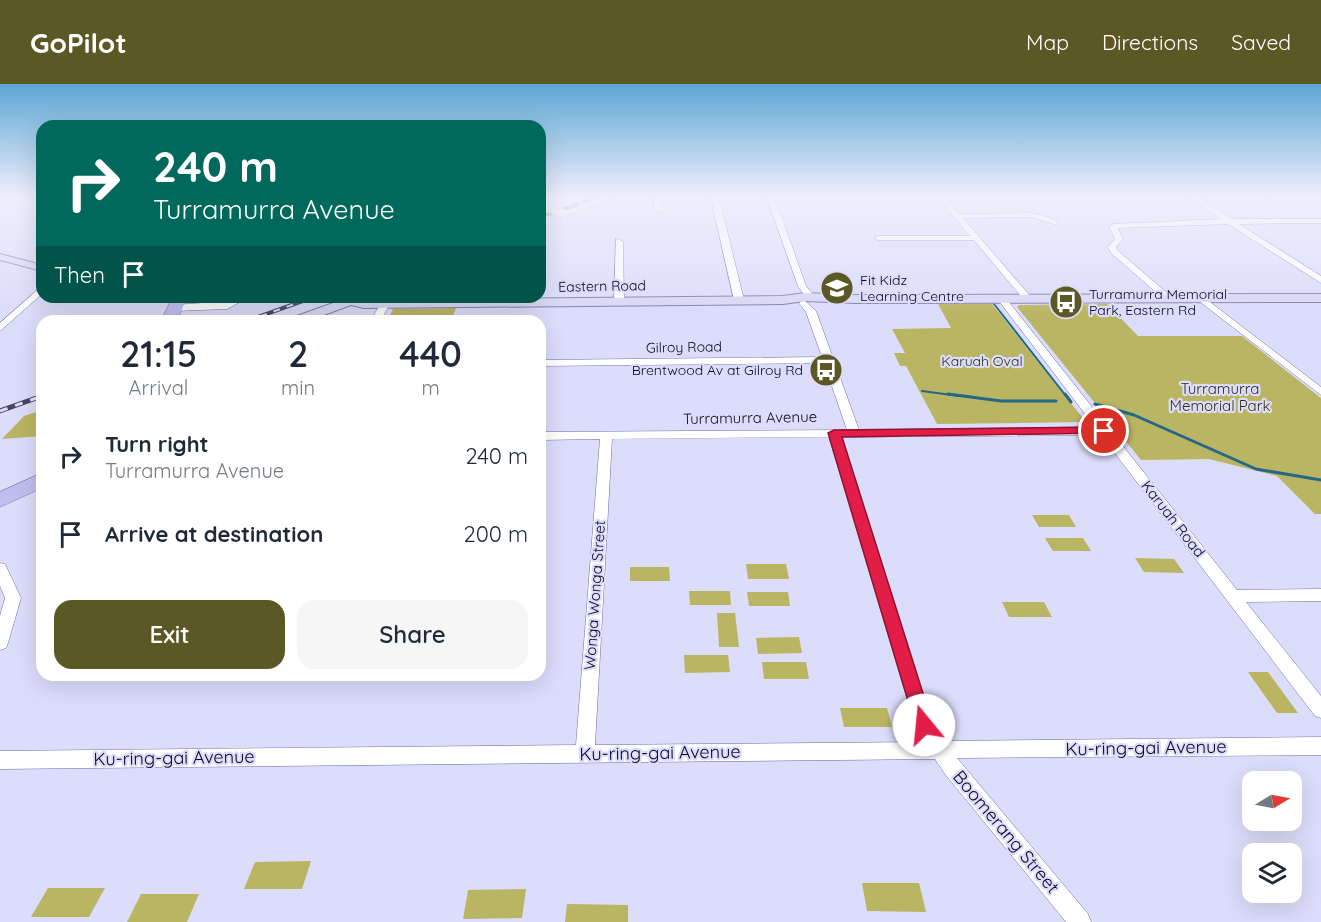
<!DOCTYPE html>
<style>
body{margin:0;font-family:Quicksand,sans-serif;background:#f6f6f7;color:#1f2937;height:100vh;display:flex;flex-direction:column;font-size:22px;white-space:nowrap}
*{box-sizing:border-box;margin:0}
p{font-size:20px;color:#747a83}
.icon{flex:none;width:33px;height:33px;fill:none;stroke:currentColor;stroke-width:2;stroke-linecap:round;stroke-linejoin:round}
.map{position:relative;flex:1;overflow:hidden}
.side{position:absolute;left:36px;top:231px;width:510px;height:366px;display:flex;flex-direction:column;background:#fff;border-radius:18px;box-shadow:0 6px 24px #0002}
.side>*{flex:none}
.hud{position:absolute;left:36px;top:36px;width:510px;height:183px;border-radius:18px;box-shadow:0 6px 24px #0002;background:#00695c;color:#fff;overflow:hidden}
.needle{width:39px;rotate:80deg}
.controls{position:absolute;left:1242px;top:687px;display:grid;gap:12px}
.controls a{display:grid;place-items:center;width:60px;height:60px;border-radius:12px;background:#fff;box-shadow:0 6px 24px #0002;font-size:30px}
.pin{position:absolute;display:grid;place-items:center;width:51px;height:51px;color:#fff;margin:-26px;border:3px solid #fff;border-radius:50%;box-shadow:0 2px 6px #0007}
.me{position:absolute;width:66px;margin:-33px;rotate:343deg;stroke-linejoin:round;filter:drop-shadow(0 0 4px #0008)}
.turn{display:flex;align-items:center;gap:21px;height:126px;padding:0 18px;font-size:27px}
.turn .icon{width:78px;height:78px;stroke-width:2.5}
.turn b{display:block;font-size:42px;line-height:51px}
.then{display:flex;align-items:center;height:57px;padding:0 18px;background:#0003;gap:12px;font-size:22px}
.eta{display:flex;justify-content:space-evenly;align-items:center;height:102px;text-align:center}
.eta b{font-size:36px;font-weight:600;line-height:42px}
.button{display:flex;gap:12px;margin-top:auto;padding:12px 18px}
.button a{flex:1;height:69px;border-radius:18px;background:#5c5825;color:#fff;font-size:24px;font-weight:600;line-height:69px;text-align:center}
.button a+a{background:#f6f6f7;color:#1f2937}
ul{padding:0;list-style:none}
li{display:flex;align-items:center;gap:18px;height:78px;padding:0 18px}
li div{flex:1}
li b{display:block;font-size:22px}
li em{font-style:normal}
header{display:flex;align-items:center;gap:36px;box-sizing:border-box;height:84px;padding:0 30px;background:#5c5825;color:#fff}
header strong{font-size:28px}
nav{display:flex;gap:33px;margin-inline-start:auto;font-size:21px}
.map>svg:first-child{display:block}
.green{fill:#bab563}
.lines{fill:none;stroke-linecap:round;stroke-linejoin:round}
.stream-far1{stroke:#246888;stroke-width:2}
.stream{stroke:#246888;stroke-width:3}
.minor-casing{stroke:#706bb0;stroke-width:1}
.major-casing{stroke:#807ea7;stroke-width:2}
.highway-casing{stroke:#807ea7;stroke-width:1}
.minor{fill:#fff;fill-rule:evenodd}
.major{fill:#d9d8f5;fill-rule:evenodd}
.highway{fill:#bfbeee;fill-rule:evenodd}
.rail-far2-casing{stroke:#484561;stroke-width:3}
.rail-far1-casing{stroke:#484561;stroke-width:4}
.rail-casing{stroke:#484561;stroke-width:5}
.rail-far2{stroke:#dcdcfb;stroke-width:1.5;stroke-dasharray:5;stroke-linecap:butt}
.rail-far1{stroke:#dcdcfb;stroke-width:2;stroke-dasharray:7;stroke-linecap:butt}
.rail{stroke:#dcdcfb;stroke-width:3;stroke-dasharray:8;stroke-linecap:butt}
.minor-bridge-casing{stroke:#706bb0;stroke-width:9;stroke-linecap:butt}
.minor-bridge{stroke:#fff;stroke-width:8}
.route{fill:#e11d48;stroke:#92132f;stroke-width:1.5}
.labels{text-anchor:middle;stroke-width:4.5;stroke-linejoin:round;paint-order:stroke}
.far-poi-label{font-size:14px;fill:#0c0823;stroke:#dcdcfb;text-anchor:start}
.far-street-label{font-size:14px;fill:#0c0823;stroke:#dcdcfb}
.far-park-label{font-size:14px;fill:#2f2e15;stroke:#dcdcfb}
.park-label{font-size:15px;fill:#2f2e15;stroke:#dcdcfb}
.street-label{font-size:15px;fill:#0c0823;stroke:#dcdcfb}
.near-street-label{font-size:18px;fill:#0c0823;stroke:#dcdcfb}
</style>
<header>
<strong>GoPilot</strong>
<nav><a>Map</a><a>Directions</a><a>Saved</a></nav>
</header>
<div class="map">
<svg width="1321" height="838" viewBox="0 0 1321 838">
<rect width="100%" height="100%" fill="#dcdcfb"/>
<path class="green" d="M 938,220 L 992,220 L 1086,338 L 937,340 L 906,282 L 900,282 L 894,269 L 905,269 L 892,245 L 951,244 Z
M 1107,220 L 1138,252 L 1242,252 L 1321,314 L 1321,430 L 1315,430 L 1277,392 L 1209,375 L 1141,376 L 1017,223 L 1019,221 Z
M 456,224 L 451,237 L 387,237 L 393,225 Z
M 42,326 L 42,352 L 2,355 L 24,332 Z
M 1032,431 L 1069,431 L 1076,443 L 1039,443 Z
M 1045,454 L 1083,454 L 1091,467 L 1053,467 Z
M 1135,474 L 1174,475 L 1184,489 L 1144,488 Z
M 746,480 L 786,480 L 789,495 L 748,495 Z
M 630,483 L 669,483 L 670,497 L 630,497 Z
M 689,507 L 730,507 L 731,521 L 690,521 Z
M 747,508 L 788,508 L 790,522 L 749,522 Z
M 1002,518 L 1044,518 L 1052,533 L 1009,533 Z
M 717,529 L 735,529 L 739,563 L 719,563 Z
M 799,553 L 802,569 L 758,570 L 756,554 Z
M 684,571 L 728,571 L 730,588 L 685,589 Z
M 762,578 L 806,578 L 809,595 L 764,595 Z
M 1248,588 L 1268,588 L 1298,629 L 1277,629 Z
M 840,624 L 887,624 L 892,643 L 844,643 Z
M 311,777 L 302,805 L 244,805 L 255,778 Z
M 862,799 L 919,799 L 926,828 L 867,827 Z
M 48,804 L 105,804 L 89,833 L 31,833 Z
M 526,805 L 522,834 L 463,835 L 468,806 Z
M 141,810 L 199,810 L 187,838 L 127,838 Z
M 567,820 L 628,821 L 628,838 L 565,838 Z"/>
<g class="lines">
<path class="stream-far1" d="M 994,220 L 1066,312
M 922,307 L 959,312"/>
<path class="stream" d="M 948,310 L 1001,317 L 1056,317
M 1065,310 L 1071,318
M 1095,320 L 1134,331 L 1256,385 L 1321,396"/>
<g class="minor-casing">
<path id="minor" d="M 3,114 L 12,114 L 14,116 L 10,118 Z
M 544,114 L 552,114 L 552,126 L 546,126 L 543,121 Z
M 602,114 L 613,114 L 566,131 L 559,129 Z
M 653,114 L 661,114 L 662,129 L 655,127 Z
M 711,114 L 719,114 L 744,216 L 742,218 L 734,216 Z
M 767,114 L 775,114 L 806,202 L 815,213 L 813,215 L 807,215 L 798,202 Z
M 938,114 L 946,114 L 959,130 L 1032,129 L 1057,136 L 1057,140 L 1054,140 L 1031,133 L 963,134 L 1031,213 L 1031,217 L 1025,217 L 974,156 L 878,156 L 874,154 L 878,152 L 970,152 Z
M 1189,114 L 1198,114 L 1232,135 L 1321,135 L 1321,139 L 1239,140 L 1321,192 L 1321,199 L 1228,140 L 1118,144 L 1123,155 L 1116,163 L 1117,166 L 1174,215 L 1166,217 L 1111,169 L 1108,163 L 1115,155 L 1109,142 L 1113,140 L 1221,135 Z
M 616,155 L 623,157 L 624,217 L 619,220 L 614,217 Z
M 42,202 L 42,210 L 0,247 L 0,239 Z
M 1002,212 L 1005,213 L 1237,506 L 1321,505 L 1321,517 L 1246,518 L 1321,612 L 1321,634 L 1315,632 L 1101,351 L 841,353 L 932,638 L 945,657 L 1321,653 L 1321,671 L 957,674 L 1088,830 L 1091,838 L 1066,838 L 945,690 L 935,675 L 0,685 L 0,667 L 576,661 L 600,355 L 540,356 L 540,348 L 847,346 L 824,279 L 540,282 L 540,276 L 822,273 L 806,228 L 799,219 L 804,216 L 816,227 L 859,346 L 1095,343 L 999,217 L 997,215 ZM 829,353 L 915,641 L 924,658 L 595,661 L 612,355 Z
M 1202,212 L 1321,303 L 1321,311 L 1199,217 L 1197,215 Z
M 229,213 L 240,218 L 227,225 L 174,227 L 169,224 L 174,221 L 217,218 Z
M 385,217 L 390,220 L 380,237 L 370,237 L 382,218 Z
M 0,479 L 5,480 L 21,514 L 8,559 L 6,564 L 0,566 L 0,532 L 5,514 L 0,502 Z"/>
</g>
<g class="major-casing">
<path id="major" d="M 0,170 L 42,181 L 42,187 L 0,176 Z
M 805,209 L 855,211 L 1321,210 L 1321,218 L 855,219 L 805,217 L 783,220 L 364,224 L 351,221 L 308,237 L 290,237 L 291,234 L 350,213 L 364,216 L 783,212 Z"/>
</g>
<g class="highway-casing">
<path id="highway" d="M 173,213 L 187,213 L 177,237 L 161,237 Z
M 42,389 L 42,404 L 0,423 L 0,408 Z"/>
</g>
<use href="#minor" class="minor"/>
<use href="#major" class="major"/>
<use href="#highway" class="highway"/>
<g class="rail-far2-casing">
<path id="rail-far2" d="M 540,133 L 594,114"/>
</g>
<g class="rail-far1-casing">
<path id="rail-far1" d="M 247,237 L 314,213"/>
</g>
<g class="rail-casing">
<path id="rail" d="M 0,327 L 42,312"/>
</g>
<use href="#rail-far2" class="rail-far2"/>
<use href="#rail-far1" class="rail-far1"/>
<use href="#rail" class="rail"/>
<g class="minor-bridge-casing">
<path id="minor-bridge" d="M 549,124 L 563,129"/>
</g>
<use href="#minor-bridge" class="minor-bridge"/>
</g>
<linearGradient id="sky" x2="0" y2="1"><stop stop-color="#5da6d3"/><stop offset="0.49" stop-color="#efeffd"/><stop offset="1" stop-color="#efeffd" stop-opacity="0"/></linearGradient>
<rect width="1321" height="231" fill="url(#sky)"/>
<path class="route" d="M 1104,343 L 1110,347 L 1108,349 L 842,353 L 933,641 L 930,647 L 924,649 L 917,647 L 828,349 L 834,346 Z"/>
<defs>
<g id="school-disc" transform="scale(1.725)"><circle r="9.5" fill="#5c5825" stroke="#dcdcfb"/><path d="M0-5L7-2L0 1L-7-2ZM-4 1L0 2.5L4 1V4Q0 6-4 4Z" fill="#fff"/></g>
<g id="bus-disc" transform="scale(1.725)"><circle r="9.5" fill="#5c5825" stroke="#dcdcfb"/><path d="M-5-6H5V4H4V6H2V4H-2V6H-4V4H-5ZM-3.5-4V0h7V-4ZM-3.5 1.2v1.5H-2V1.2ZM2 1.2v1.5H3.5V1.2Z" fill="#fff"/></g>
</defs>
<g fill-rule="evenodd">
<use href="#school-disc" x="837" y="204"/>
<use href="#bus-disc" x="1066" y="218"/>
<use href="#bus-disc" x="826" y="286"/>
</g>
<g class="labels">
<g class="far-poi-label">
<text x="860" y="201">Fit Kidz<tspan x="860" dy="16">Learning Centre</tspan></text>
<text x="1089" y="215">Turramurra Memorial<tspan x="1089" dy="16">Park, Eastern Rd</tspan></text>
<text x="803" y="291" text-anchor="end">Brentwood Av at Gilroy Rd</text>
</g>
<g class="far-street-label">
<text transform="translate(602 202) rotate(-1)" y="5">Eastern Road</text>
<text transform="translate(684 263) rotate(-1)" y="5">Gilroy Road</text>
</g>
<g class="far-park-label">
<text x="982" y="282">Karuah Oval</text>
</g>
<g class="park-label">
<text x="1220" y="310">Turramurra<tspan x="1220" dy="17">Memorial Park</tspan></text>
</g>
<g class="street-label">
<text transform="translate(750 334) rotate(-1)" y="5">Turramurra Avenue</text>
<text transform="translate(1173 435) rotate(52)" y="5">Karuah Road</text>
<text transform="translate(595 511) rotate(-86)" y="5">Wonga Wonga Street</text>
</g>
<g class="near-street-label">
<text transform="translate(1146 664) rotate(-1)" y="6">Ku-ring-gai Avenue</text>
<text transform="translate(660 669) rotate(-1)" y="6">Ku-ring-gai Avenue</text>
<text transform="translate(174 674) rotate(-1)" y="6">Ku-ring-gai Avenue</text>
<text transform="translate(1006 748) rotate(50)" y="6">Boomerang Street</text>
</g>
</g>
</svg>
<div class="controls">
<a><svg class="needle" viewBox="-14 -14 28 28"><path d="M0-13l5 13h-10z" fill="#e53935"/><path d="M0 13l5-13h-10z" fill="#747a83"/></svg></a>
<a><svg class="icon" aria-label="layers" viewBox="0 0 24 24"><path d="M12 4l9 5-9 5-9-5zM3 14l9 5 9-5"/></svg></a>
</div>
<div class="pin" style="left:1104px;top:347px;background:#d93025"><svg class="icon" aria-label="arrive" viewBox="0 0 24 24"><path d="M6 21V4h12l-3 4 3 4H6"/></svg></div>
<svg class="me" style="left:924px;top:641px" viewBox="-20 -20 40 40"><circle r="19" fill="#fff"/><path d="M0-13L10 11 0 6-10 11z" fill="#e11d48"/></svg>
<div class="hud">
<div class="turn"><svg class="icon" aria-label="right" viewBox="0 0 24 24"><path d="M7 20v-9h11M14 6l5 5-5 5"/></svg><div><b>240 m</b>Turramurra Avenue</div></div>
<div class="then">Then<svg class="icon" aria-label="arrive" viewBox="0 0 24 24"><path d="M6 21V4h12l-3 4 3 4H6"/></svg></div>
</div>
<section class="side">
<div class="eta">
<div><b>21:15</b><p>Arrival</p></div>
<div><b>2</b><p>min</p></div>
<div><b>440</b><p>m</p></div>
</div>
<ul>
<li><svg class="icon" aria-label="right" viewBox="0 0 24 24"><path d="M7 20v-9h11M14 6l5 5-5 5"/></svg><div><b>Turn right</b><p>Turramurra Avenue</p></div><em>240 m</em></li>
<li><svg class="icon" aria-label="arrive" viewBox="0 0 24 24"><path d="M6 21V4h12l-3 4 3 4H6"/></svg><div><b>Arrive at destination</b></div><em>200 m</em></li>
</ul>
<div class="button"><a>Exit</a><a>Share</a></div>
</section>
</div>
